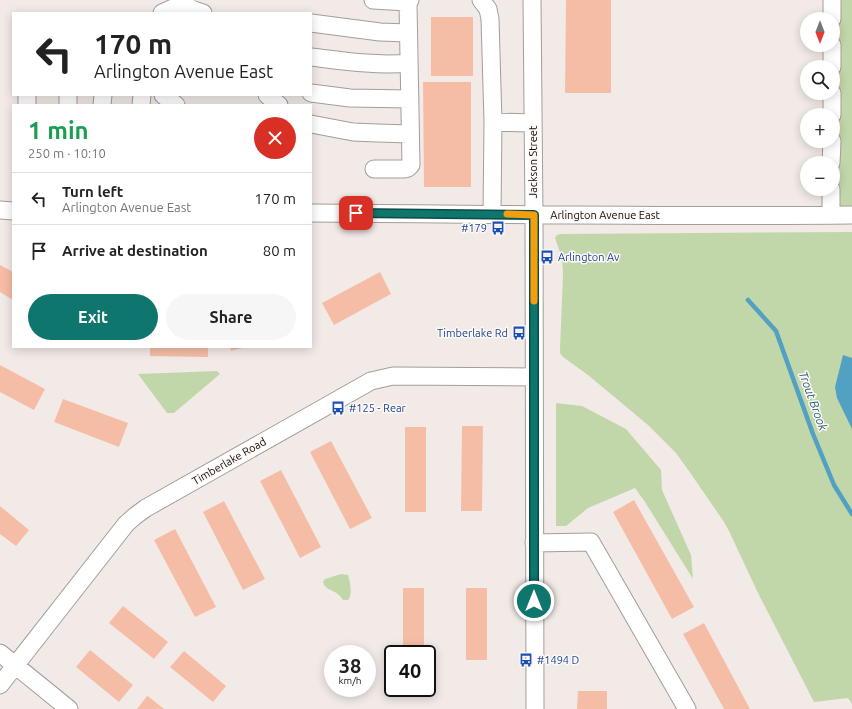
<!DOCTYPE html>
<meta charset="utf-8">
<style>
body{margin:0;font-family:Ubuntu,sans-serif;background:#f6f6f6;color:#222;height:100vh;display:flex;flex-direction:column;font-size:15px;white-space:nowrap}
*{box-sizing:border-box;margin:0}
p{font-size:13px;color:#767676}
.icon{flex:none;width:22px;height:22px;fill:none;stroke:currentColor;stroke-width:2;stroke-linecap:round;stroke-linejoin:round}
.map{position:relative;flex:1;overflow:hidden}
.sheet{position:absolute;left:12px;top:104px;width:300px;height:244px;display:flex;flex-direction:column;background:#fff;border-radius:0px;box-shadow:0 2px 10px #0003}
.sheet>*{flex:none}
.top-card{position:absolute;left:12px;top:12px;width:300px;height:84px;border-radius:0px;box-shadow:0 2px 10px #0003;background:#fff;color:#222;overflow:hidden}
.needle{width:26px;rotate:180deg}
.tools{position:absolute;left:800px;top:12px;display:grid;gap:8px}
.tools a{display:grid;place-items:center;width:40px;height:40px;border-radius:50%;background:#fff;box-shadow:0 2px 10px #0003;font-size:20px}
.speed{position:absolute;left:324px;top:645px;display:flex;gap:8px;font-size:20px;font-weight:700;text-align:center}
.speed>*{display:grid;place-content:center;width:52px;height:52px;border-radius:50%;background:#fff;box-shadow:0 2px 10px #0003;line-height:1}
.speed small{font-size:10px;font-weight:400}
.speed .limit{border:2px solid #111;border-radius:6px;background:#fff;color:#111}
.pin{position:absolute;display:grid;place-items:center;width:34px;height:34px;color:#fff;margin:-17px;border-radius:8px;box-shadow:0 2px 6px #0006}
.me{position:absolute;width:44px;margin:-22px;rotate:0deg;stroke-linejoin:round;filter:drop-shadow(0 0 3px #0008)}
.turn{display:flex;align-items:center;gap:14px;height:84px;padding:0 16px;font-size:18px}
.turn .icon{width:52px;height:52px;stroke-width:2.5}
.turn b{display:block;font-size:28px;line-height:34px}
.round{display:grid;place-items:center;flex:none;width:42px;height:42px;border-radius:21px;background:#f6f6f6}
.head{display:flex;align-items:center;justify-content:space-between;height:68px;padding:0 16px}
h1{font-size:24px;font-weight:600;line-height:30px;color:#1e9e55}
.button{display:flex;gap:8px;margin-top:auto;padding:8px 16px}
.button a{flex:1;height:46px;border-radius:24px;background:#0f766e;color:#fff;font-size:16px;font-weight:600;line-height:46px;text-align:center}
.button a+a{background:#f6f6f6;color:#222}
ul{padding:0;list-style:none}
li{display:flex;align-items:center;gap:12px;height:52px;padding:0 16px;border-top:1px solid #e0e0e0}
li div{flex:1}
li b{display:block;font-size:15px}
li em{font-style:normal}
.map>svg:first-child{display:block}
.green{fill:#c1d7a9}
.water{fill:#52a0c2}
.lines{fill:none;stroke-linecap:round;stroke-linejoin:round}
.stream{stroke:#52a0c2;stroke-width:4.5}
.building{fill:#f6bda6}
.minor-casing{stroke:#a49d9a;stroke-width:19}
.minor{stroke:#fff;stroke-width:17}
.route-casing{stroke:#0a4d48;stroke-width:10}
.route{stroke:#0f766e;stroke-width:7}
.slow{stroke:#f59e0b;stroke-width:7}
.labels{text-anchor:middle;stroke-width:3;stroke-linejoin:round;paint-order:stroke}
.street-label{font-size:11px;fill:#0e0c0b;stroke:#fef8f5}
.transit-label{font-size:11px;fill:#164399;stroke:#fef8f5;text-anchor:start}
.water-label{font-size:12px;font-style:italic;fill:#215d76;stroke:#fef8f5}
</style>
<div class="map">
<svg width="852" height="709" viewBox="0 0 852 709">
<rect width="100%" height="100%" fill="#f2eae7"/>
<path class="green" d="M 832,0 L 852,0 L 852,215 L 831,215 L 833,189 L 833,19 Z
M 852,232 L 852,704 L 848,698 L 814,702 L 757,591 L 729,531 L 724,522 L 689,471 L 676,453 L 648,425 L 588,375 L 563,357 L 560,353 L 560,349 L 563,275 L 562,258 L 555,238 L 557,235 L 560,234 Z
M 217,371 L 220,374 L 174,413 L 167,413 L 138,374 Z
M 556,403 L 582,406 L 626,429 L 661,470 L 662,490 L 691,555 L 693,579 L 645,502 L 635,488 L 588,508 L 566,526 L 556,526 Z
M 341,574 L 348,575 C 350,582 353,595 348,600 L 343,600 C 336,589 331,593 324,585 L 323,582 L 325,579 Z"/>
<path class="water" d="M 843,355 L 852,358 L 852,429 L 837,398 L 835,387 Z"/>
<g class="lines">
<path class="stream" d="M 748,300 L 776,331 L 813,434 L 834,485 L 852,514"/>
</g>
<path class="building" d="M 566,0 L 611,0 L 611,93 L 565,93 Z
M 431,17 L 473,17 L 473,76 L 431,76 Z
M 423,82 L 471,82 L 471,187 L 424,187 Z
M 0,265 L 13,272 L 13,300 L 0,292 Z
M 380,272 L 391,294 L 334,325 L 322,303 Z
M 150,347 L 208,347 L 208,357 L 150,356 Z
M 230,347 L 246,347 L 231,351 Z
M 0,365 L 45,389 L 34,410 L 0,392 Z
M 63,399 L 128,423 L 119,447 L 54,422 Z
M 462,426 L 483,426 L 482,511 L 461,511 Z
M 405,427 L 426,427 L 426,512 L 405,512 Z
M 331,441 L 372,518 L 350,529 L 310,452 Z
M 281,470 L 321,547 L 300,558 L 260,481 Z
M 634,500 L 694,607 L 672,619 L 613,512 Z
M 224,501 L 265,579 L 243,590 L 203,512 Z
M 0,506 L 29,530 L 16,546 L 0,534 Z
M 175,529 L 216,607 L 195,617 L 154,540 Z
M 403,588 L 424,588 L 424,654 L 403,654 Z
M 466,588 L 487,588 L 487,660 L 466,660 Z
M 123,606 L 168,642 L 154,659 L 109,623 Z
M 704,623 L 750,709 L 724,709 L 683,634 Z
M 90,650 L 133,685 L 119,702 L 76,667 Z
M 184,651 L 226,686 L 213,702 L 170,667 Z
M 578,691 L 607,691 L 607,709 L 577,709 Z
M 147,696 L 149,697 L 164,709 L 137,709 Z"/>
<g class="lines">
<g class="minor-casing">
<path id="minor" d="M 373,0 L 408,2
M 481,0 L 488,9 L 490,19 L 493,122 L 492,214
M 532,0 L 534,215 L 535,709
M 182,4 C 189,8 195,11 203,13
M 162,13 L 182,4 L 186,0
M 832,19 L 832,0
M 311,23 L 380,32 L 408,33
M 311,57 C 344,61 376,66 409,63
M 832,67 L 832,45
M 311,93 L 350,98 L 410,99
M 27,95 L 27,105
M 163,95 L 176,105
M 267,95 L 279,105
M 68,105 L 68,95
M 102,105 L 103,95
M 141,105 L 142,95
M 832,115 L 832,93
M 493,122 L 533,123
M 311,124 L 353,132 L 377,133 L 410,134
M 831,163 L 832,141
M 374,169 L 405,169 L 408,168 L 411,165 L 408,4 L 410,0
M 0,210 L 13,211
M 311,213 C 491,214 672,217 852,215
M 831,215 L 831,189
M 534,543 L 591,542 L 687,709
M 0,653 L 69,709
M 0,685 L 126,524 L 135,516 L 146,508 L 371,381 L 393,376 L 534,377"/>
</g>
<use href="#minor" class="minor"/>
</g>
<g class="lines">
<g class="route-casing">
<path id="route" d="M 356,213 L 534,215 L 534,601"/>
</g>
<use href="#route" class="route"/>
<path class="slow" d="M 507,214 L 534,215 L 534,301"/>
</g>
<defs>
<g id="bus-bare" transform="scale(1.08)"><path d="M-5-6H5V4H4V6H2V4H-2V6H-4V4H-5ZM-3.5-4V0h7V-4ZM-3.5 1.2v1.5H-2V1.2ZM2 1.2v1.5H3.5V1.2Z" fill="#1a4fb4" stroke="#fef8f5" stroke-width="2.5" paint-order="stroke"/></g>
</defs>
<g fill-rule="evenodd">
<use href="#bus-bare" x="498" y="228"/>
<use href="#bus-bare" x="547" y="257"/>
<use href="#bus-bare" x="519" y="333"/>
<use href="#bus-bare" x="338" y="408"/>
<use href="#bus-bare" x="526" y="660"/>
</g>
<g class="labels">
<g class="street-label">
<text transform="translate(533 162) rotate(-90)" y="4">Jackson Street</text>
<text x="605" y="219">Arlington Avenue East</text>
<text transform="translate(229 461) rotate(-30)" y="4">Timberlake Road</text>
</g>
<g class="transit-label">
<text x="487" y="232" text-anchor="end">#179</text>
<text x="558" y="261">Arlington Av</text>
<text x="508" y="337" text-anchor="end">Timberlake Rd</text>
<text x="349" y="412">#125 - Rear</text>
<text x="537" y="664">#1494 D</text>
</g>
<g class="water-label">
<text transform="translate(813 401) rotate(70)" y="4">Trout Brook</text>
</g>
</g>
</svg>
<div class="tools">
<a><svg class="needle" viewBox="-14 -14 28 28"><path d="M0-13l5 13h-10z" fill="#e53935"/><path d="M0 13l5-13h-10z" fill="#767676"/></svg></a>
<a><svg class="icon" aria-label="search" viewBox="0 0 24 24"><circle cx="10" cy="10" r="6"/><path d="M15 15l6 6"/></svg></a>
<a>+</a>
<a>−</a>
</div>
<div class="speed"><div>38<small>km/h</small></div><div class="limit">40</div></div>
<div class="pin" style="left:356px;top:213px;background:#d93025"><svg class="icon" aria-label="arrive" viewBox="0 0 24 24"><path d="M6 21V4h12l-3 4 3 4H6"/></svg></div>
<svg class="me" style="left:534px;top:601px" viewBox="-20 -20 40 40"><circle r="17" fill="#0f766e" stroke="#fff" stroke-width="3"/><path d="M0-11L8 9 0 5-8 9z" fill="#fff"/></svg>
<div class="top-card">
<div class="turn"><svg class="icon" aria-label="left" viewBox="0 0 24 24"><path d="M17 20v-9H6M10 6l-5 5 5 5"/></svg><div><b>170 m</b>Arlington Avenue East</div></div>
</div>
<section class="sheet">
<div class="head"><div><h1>1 min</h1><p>250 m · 10:10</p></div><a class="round" style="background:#d93025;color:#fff"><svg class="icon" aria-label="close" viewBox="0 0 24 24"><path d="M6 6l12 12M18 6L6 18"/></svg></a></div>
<ul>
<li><svg class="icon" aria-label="left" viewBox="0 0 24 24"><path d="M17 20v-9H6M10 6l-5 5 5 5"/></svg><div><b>Turn left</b><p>Arlington Avenue East</p></div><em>170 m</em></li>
<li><svg class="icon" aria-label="arrive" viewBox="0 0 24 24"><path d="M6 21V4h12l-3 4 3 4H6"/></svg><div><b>Arrive at destination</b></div><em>80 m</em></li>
</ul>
<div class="button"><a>Exit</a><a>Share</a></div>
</section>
</div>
